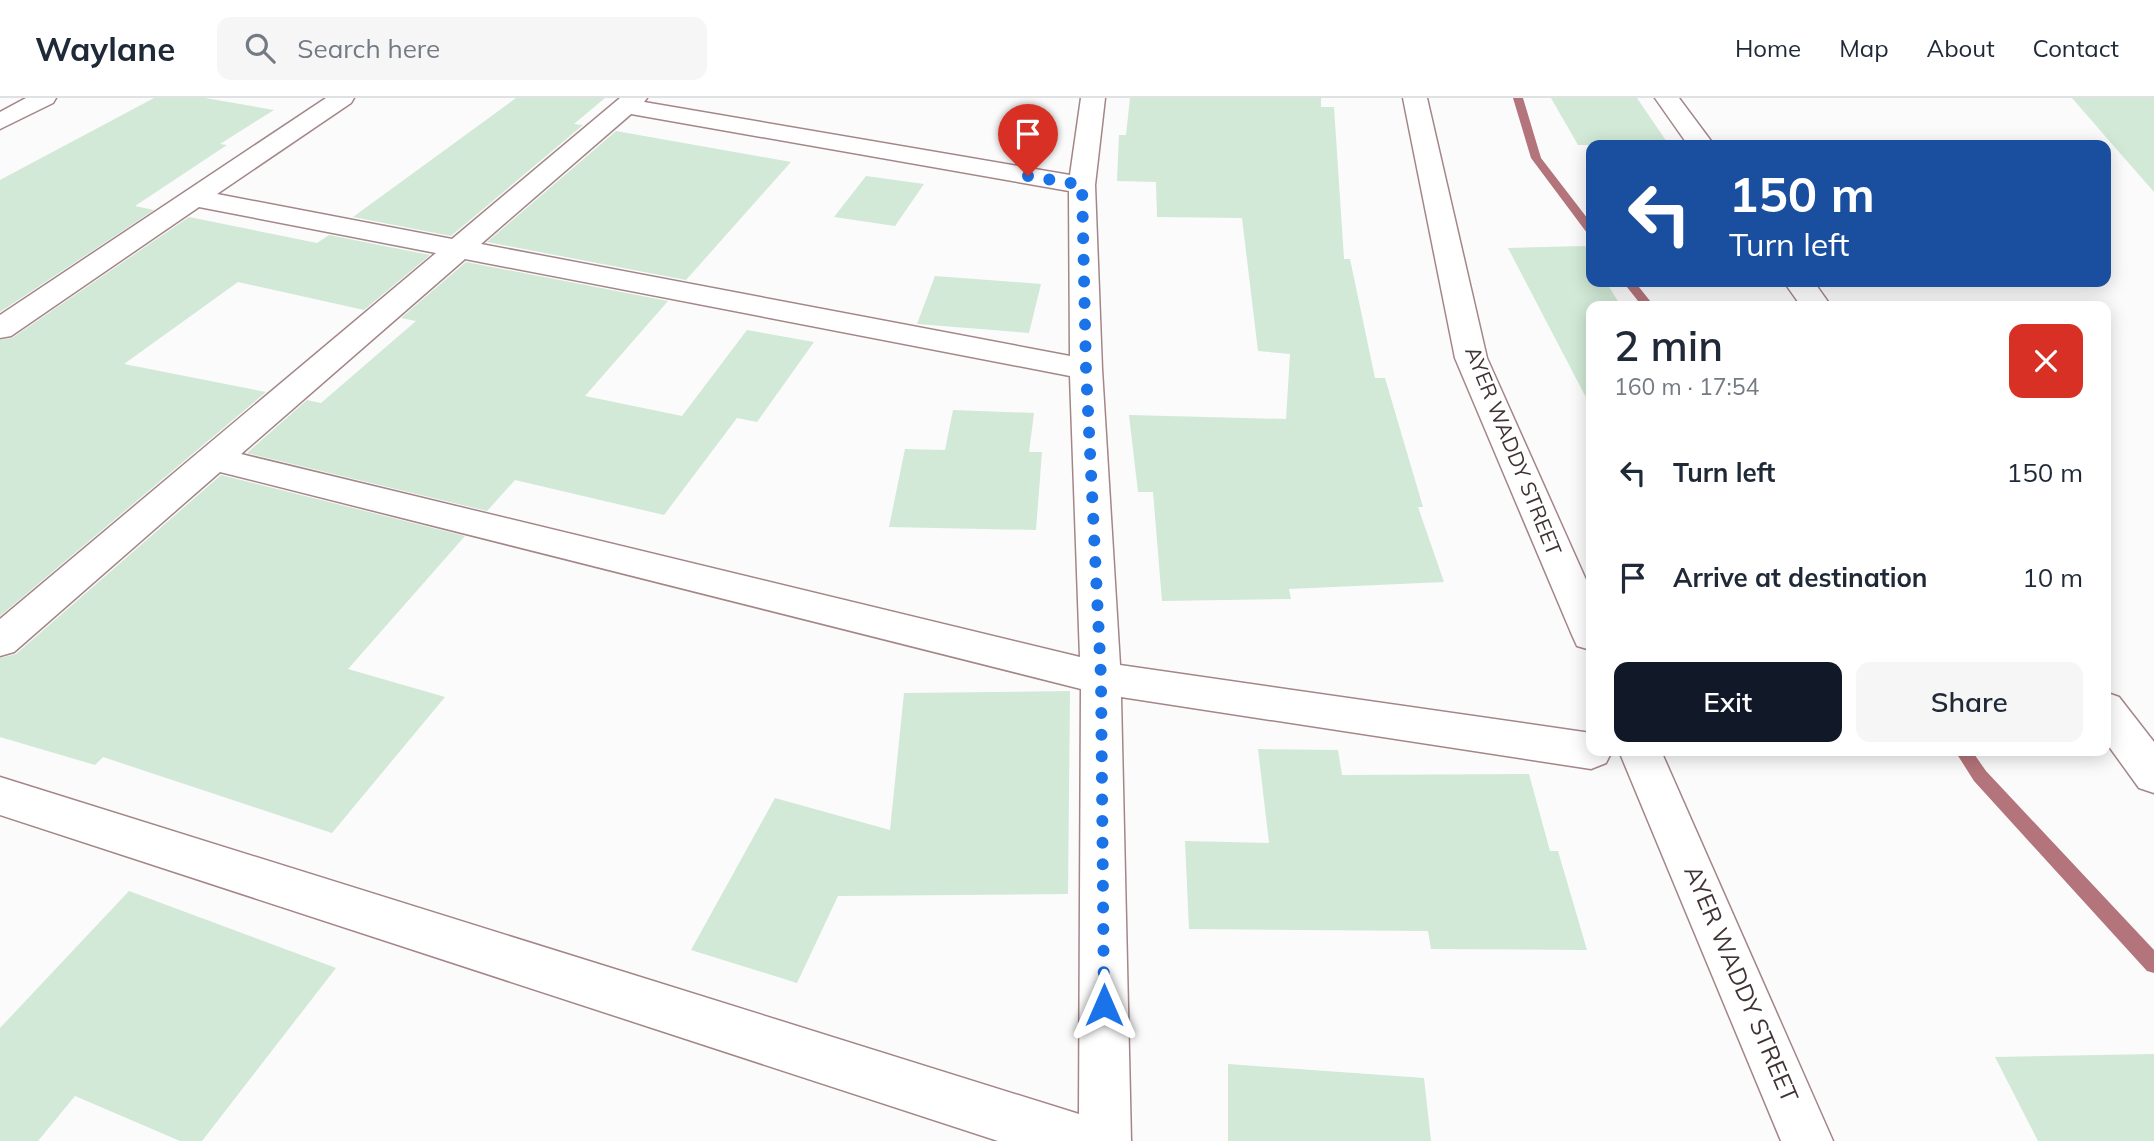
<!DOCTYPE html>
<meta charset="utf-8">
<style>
body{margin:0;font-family:Mulish,sans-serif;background:#f6f6f7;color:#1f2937;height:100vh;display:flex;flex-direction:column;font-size:26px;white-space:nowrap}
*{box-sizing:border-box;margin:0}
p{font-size:23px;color:#747a83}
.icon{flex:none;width:38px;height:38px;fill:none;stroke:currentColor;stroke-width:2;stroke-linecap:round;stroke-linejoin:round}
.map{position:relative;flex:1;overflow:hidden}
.panel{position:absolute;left:1586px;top:203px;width:525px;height:455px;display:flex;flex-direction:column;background:#fff;border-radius:14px;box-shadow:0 4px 18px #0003}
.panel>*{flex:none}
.guide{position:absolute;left:1586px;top:42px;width:525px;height:147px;border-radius:14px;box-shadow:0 4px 18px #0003;background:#1a4fa0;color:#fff;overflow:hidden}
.pin{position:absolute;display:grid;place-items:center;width:60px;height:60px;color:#fff;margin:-72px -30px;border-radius:50% 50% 50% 0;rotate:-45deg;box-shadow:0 0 7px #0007}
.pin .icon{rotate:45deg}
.me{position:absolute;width:77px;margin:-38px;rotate:0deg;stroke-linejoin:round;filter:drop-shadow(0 0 5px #0008)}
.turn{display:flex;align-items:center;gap:24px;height:147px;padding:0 28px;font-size:32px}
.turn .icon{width:91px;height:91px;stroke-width:2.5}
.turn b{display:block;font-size:49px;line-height:60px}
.round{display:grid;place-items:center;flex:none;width:74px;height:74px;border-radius:14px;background:#f6f6f7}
.summary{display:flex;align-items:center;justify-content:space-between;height:119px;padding:0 28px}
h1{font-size:42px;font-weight:600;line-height:52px}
.action{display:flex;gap:14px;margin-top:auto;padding:14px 28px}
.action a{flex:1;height:80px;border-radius:14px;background:#111827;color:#fff;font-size:28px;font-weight:600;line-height:80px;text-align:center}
.action a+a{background:#f6f6f7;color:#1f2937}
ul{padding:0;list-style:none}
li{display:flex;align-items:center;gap:21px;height:105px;padding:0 28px}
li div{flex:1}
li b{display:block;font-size:26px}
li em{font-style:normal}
header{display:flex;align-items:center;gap:42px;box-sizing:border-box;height:98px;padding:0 35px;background:#fff;border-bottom:2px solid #e0e1e3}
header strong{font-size:33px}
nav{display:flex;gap:38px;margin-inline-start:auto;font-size:24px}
.search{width:490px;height:63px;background:#f6f6f7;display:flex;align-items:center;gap:18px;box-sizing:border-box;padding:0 24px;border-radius:14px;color:#747a83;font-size:26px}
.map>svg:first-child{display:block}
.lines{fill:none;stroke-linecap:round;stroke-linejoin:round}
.stream{fill:#b4747b;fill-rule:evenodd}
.building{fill:#d1e9d6}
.street-casing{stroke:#a48688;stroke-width:3}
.secondary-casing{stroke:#a48688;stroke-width:3}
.street{fill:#fff;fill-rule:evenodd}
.secondary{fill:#fff;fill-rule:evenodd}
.route{stroke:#1a73e8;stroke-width:12;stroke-dasharray:0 21.6}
.labels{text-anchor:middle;stroke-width:5;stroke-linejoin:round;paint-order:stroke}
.street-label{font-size:21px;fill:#403334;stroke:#fff}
.near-street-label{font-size:24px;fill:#403334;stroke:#fff}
</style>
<header>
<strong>Waylane</strong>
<div class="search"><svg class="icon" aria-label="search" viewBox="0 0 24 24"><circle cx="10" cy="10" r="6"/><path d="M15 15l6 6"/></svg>Search here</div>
<nav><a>Home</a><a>Map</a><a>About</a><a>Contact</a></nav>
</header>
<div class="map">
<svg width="2154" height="1043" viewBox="0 0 2154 1043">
<rect width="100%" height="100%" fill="#fbfbfb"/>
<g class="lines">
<path class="stream" d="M 1513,0 L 1523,0 L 1541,60 L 1591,125 L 1591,136 L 1587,135 L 1531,60 Z
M 1623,184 L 1635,184 L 1654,208 L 1642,208 Z
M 1955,653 L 1972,653 L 1986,673 L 2154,852 L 2154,875 L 2147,873 L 1974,683 Z"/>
</g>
<path class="building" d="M 154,0 L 205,0 L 274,12 L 220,46 L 227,47 L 135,108 L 154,112 L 0,214 L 0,82 Z
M 516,0 L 605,0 L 574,26 L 583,27 L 451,138 L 353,119 Z
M 1130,0 L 1321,0 L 1321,9 L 1334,9 L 1344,161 L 1350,161 L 1375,280 L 1385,280 L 1423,409 L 1418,409 L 1444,484 L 1289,491 L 1291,501 L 1162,503 L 1153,394 L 1138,394 L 1129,317 L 1286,321 L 1290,256 L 1258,253 L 1242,120 L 1157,119 L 1156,84 L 1117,83 L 1119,37 L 1126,37 Z
M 1551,0 L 1637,0 L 1669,47 L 1578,47 Z
M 2072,0 L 2154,0 L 2154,94 L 2105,38 Z
M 616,33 L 791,64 L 686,182 L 487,144 Z
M 866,78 L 924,86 L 895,128 L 834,119 Z
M 189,119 L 317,145 L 329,137 L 430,157 L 364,212 L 238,184 L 124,266 L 266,294 L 0,518 L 0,242 L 12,240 Z
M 1585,148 L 1591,157 L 1591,184 L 1606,184 L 1621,208 L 1591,208 L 1591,309 L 1508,150 Z
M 466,164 L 668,203 L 585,298 L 682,318 L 747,232 L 814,244 L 757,324 L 737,320 L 664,417 L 515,382 L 487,413 L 247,355 L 307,302 L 321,305 L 416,223 L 401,220 Z
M 935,178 L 1041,186 L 1029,235 L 917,226 Z
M 953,312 L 1034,315 L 1029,354 L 1042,354 L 1036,432 L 889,429 L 905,351 L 945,352 Z
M 221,377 L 465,438 L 348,571 L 445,599 L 332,735 L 103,659 L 95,667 L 0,639 L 0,560 L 16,556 Z
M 1070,593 L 1068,796 L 838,798 L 797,885 L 691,852 L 775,700 L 890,732 L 904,595 Z
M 1258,651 L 1338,652 L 1342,677 L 1529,676 L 1550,753 L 1558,753 L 1587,852 L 1431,851 L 1428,833 L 1189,831 L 1185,743 L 1269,745 Z
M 129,793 L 336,870 L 202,1043 L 180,1043 L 75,998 L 38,1043 L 0,1043 L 0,930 Z
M 2154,956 L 2154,1043 L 2038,1043 L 1995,959 Z
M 1228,966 L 1424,980 L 1431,1043 L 1228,1043 Z"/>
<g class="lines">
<g class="street-casing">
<path id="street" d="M 26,0 L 56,0 L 53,5 L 0,31 L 0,14 Z
M 326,0 L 354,0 L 351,5 L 217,96 L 452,141 L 620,0 L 647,0 L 644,4 L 1070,77 L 1081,0 L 1105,0 L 1095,87 L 1102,271 L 1120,567 L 1591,635 L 1591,653 L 1612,653 L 1606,665 L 1591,671 L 1121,599 L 1131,1043 L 998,1043 L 0,717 L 0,679 L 1079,1016 L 1081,591 L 220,374 L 14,554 L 0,558 L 0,521 L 436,155 L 199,109 L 11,238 L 0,240 L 0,217 ZM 631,16 L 1069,93 L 1070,258 L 481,146 ZM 465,161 L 1070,278 L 1080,559 L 241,356 Z
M 1655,0 L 1679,0 L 1714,47 L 1688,47 Z
M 1784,184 L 1814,184 L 1831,208 L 1801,208 Z
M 2105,594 L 2119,599 L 2154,644 L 2154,695 L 2139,690 L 2105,643 Z"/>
</g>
<g class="secondary-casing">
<path id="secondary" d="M 1403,0 L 1427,0 L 1487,260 L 1591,493 L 1591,552 L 1577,548 L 1572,537 L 1455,260 Z
M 1619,653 L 1661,653 L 1833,1043 L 1781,1043 Z"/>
</g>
<use href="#street" class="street"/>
<use href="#secondary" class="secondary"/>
</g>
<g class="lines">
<path class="route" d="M 1028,78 L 1082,87 L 1086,271 L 1101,580 L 1104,907"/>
</g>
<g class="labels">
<g class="street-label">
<text transform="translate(1513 353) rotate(68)" y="7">AYER WADDY STREET</text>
</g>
<g class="near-street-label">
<text transform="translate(1741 886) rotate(67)" y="8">AYER WADDY STREET</text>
</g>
</g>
</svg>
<div class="pin" style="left:1028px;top:78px;background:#d93025"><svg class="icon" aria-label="arrive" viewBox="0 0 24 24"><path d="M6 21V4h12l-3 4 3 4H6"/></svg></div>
<svg class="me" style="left:1104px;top:907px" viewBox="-20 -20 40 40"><path d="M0-17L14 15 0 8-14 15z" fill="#1a73e8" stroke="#fff" stroke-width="4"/></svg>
<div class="guide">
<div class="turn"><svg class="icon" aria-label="left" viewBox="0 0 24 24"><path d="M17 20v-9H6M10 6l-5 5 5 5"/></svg><div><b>150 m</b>Turn left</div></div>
</div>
<section class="panel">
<div class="summary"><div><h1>2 min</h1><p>160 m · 17:54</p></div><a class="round" style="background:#d93025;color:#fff"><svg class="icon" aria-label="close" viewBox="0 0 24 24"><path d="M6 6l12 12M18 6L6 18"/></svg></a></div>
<ul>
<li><svg class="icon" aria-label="left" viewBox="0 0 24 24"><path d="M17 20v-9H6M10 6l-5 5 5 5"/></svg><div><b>Turn left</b></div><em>150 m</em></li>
<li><svg class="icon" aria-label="arrive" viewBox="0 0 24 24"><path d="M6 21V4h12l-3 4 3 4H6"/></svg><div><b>Arrive at destination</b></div><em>10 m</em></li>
</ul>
<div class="action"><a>Exit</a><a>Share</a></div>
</section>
</div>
